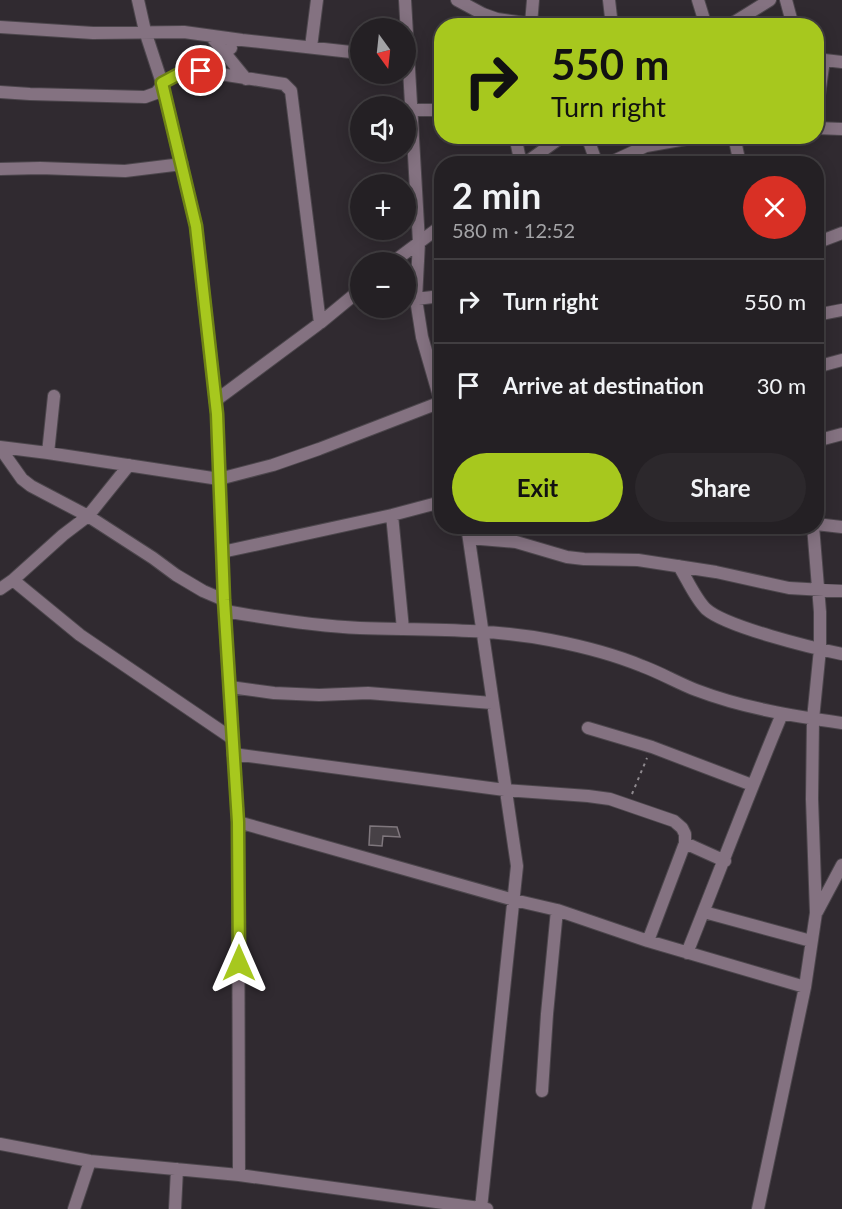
<!DOCTYPE html>
<meta charset="utf-8">
<style>
body{margin:0;font-family:Lato,sans-serif;background:#2c282c;color:#f1f3f6;height:100vh;display:flex;flex-direction:column;font-size:22px;white-space:nowrap}
*{box-sizing:border-box;margin:0}
p{font-size:20px;color:#a3a3a6}
.icon{flex:none;width:33px;height:33px;fill:none;stroke:currentColor;stroke-width:2;stroke-linecap:round;stroke-linejoin:round}
.map{position:relative;flex:1;overflow:hidden}
.sheet{position:absolute;left:434px;top:156px;width:390px;height:378px;display:flex;flex-direction:column;background:#242024;border-radius:24px;box-shadow:0 3px 15px #0003,0 0 0 2px #413e41}
.sheet>*{flex:none}
.hud{position:absolute;left:434px;top:18px;width:390px;height:126px;border-radius:24px;box-shadow:0 3px 15px #0003,0 0 0 2px #413e41;background:#a7c81e;color:#111;overflow:hidden}
.needle{width:39px;rotate:165deg}
.buttons{position:absolute;left:350px;top:18px;display:grid;gap:12px}
.buttons a{display:grid;place-items:center;width:66px;height:66px;border-radius:50%;background:#242024;box-shadow:0 3px 15px #0003,0 0 0 2px #413e41;font-size:30px}
.pin{position:absolute;display:grid;place-items:center;width:51px;height:51px;color:#fff;margin:-26px;border:3px solid #fff;border-radius:50%;box-shadow:0 2px 6px #0007}
.me{position:absolute;width:66px;margin:-33px;rotate:0deg;stroke-linejoin:round;filter:drop-shadow(0 0 4px #0008)}
.turn{display:flex;align-items:center;gap:21px;height:126px;padding:0 18px;font-size:27px}
.turn .icon{width:78px;height:78px;stroke-width:2.5}
.turn b{display:block;font-size:42px;line-height:51px}
.round{display:grid;place-items:center;flex:none;width:63px;height:63px;border-radius:32px;background:#2c282c}
.summary{display:flex;align-items:center;justify-content:space-between;height:102px;padding:0 18px}
h1{font-size:36px;font-weight:700;line-height:45px}
.action{display:flex;gap:12px;margin-top:auto;padding:12px 18px}
.action a{flex:1;height:69px;border-radius:36px;background:#a7c81e;color:#111;font-size:24px;font-weight:700;line-height:69px;text-align:center}
.action a+a{background:#2c282c;color:#f1f3f6}
ul{padding:0;list-style:none}
li{display:flex;align-items:center;gap:18px;height:84px;padding:0 18px;border-top:2px solid #413e41}
li div{flex:1}
li b{display:block;font-size:22px}
li em{font-style:normal}
.map>svg:first-child{display:block}
.building{fill:#474146;stroke:#7f777d;stroke-width:1.5}
.lines{fill:none;stroke-linecap:round;stroke-linejoin:round}
.minor-casing{stroke:#4c464c;stroke-width:14}
.path{stroke:#8f8a8f;stroke-width:2;stroke-dasharray:3 4.5;stroke-linecap:butt}
.minor{stroke:#847281;stroke-width:12}
.route-casing{stroke:#6d8214;stroke-width:15}
.route{stroke:#a7c81e;stroke-width:10}
</style>
<div class="map">
<svg width="842" height="1209" viewBox="0 0 842 1209">
<rect width="100%" height="100%" fill="#302a30"/>
<path class="building" d="M 370,826 L 397,827 L 400,837 L 383,836 L 382,846 L 369,845 Z"/>
<g class="lines">
<g class="minor-casing">
<path id="minor" d="M 138,0 L 145,31 L 162,83 L 196,226 L 217,414 L 224,600 L 238,822 L 239,1175
M 405,0 L 419,242 L 416,299 L 422,337 L 441,403
M 457,0 L 483,14 L 497,19 L 546,26
M 609,0 L 612,26
M 698,0 L 706,26
M 786,0 L 793,26
M 531,24 L 533,0
M 728,26 L 770,0
M 0,27 L 93,33 L 184,32 L 242,40 L 360,53
M 211,36 L 246,79
M 311,47 L 317,0
M 816,59 L 842,62
M 201,71 L 231,48
M 0,92 L 30,94 L 145,97 L 156,93 L 168,79 L 187,72 L 201,71 L 284,84 L 291,91 L 320,323
M 411,110 L 441,110
M 816,116 L 824,60
M 816,128 L 842,129
M 515,136 L 521,164
M 587,136 L 597,164
M 734,136 L 740,164
M 524,164 L 563,136
M 607,164 L 646,146 L 703,136
M 0,169 L 40,168 L 125,171 L 182,164
M 816,243 L 842,233
M 393,262 L 441,226
M 416,299 L 441,296
M 816,315 L 842,310
M 816,367 L 842,360
M 215,401 L 320,323 L 360,290
M 816,441 L 842,434
M 0,447 L 48,453 L 219,479 L 273,465 L 319,449 L 441,402
M 0,448 L 22,479 L 31,486 L 88,516 L 153,558 L 176,575 L 203,591 L 224,600
M 48,453 L 54,396
M 392,515 L 403,629
M 816,524 L 842,527
M 467,526 L 517,866 L 481,1208
M 469,538 L 516,542 L 567,557 L 584,559 L 638,560 L 716,572 L 789,588 L 842,591
M 222,552 L 392,515 L 441,502
M 679,566 C 687,579 695,598 706,609 C 726,627 813,648 842,654
M 13,580 L 80,635 L 233,739
M 0,589 L 13,580 L 63,535 L 88,516 L 129,465
M 225,611 C 270,619 315,626 360,628 C 424,630 487,628 550,640 C 581,646 613,654 642,666 C 661,673 678,683 696,690 C 743,708 793,716 842,723
M 230,687 L 274,693 L 319,695 L 368,693 L 492,703
M 588,728 L 652,747 L 752,785
M 233,754 L 505,790 L 588,796 L 610,799 L 674,821 L 682,828 L 685,834 L 685,843 L 648,941
M 238,822 L 514,900 L 557,910 L 648,941 L 805,987
M 685,843 L 725,861
M 704,912 L 811,941
M 817,912 L 842,865
M 687,953 C 719,873 749,793 782,714
M 542,1091 L 547,1014 L 557,910
M 0,1144 L 90,1161 L 239,1175 L 487,1209
M 74,1209 L 90,1161
M 175,1209 L 177,1169
M 758,1209 L 805,987 L 816,913 L 812,799 L 813,719 L 820,649 L 820,612 L 813,526"/>
</g>
<path class="path" d="M 632,794 L 647,758"/>
<use href="#minor" class="minor"/>
</g>
<g class="lines">
<g class="route-casing">
<path id="route" d="M 201,71 L 177,75 L 162,83 L 196,226 L 217,414 L 224,600 L 238,822 L 239,963"/>
</g>
<use href="#route" class="route"/>
</g>
</svg>
<div class="buttons">
<a><svg class="needle" viewBox="-14 -14 28 28"><path d="M0-13l5 13h-10z" fill="#e53935"/><path d="M0 13l5-13h-10z" fill="#a3a3a6"/></svg></a>
<a><svg class="icon" aria-label="sound" viewBox="0 0 24 24"><path d="M4 9h4l5-4v14l-5-4H4zM17 9q2 3 0 6"/></svg></a>
<a>+</a>
<a>−</a>
</div>
<div class="pin" style="left:201px;top:71px;background:#d93025"><svg class="icon" aria-label="arrive" viewBox="0 0 24 24"><path d="M6 21V4h12l-3 4 3 4H6"/></svg></div>
<svg class="me" style="left:239px;top:963px" viewBox="-20 -20 40 40"><path d="M0-17L14 15 0 8-14 15z" fill="#a7c81e" stroke="#fff" stroke-width="4"/></svg>
<div class="hud">
<div class="turn"><svg class="icon" aria-label="right" viewBox="0 0 24 24"><path d="M7 20v-9h11M14 6l5 5-5 5"/></svg><div><b>550 m</b>Turn right</div></div>
</div>
<section class="sheet">
<div class="summary"><div><h1>2 min</h1><p>580 m · 12:52</p></div><a class="round" style="background:#d93025;color:#fff"><svg class="icon" aria-label="close" viewBox="0 0 24 24"><path d="M6 6l12 12M18 6L6 18"/></svg></a></div>
<ul>
<li><svg class="icon" aria-label="right" viewBox="0 0 24 24"><path d="M7 20v-9h11M14 6l5 5-5 5"/></svg><div><b>Turn right</b></div><em>550 m</em></li>
<li><svg class="icon" aria-label="arrive" viewBox="0 0 24 24"><path d="M6 21V4h12l-3 4 3 4H6"/></svg><div><b>Arrive at destination</b></div><em>30 m</em></li>
</ul>
<div class="action"><a>Exit</a><a>Share</a></div>
</section>
</div>
